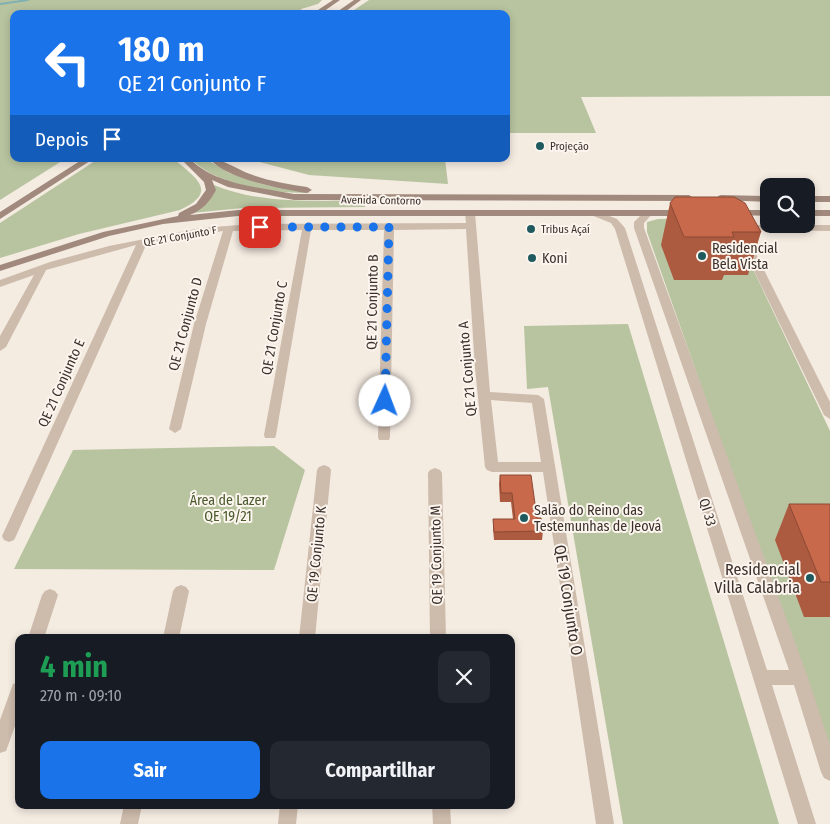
<!DOCTYPE html>
<html lang="pt">
<meta charset="utf-8">
<style>
body{margin:0;font-family:"Fira Sans Condensed",sans-serif;background:#242831;color:#f1f3f6;height:100vh;display:flex;flex-direction:column;font-size:19px;white-space:nowrap}
*{box-sizing:border-box;margin:0}
p{font-size:16px;color:#9ea1a6}
.icon{flex:none;width:28px;height:28px;fill:none;stroke:currentColor;stroke-width:2;stroke-linecap:round;stroke-linejoin:round}
.map{position:relative;flex:1;overflow:hidden}
.panel{position:absolute;left:15px;top:634px;width:500px;height:175px;display:flex;flex-direction:column;background:#171b24;border-radius:10px;box-shadow:0 2px 8px #0003}
.panel>*{flex:none}
.top-card{position:absolute;left:10px;top:10px;width:500px;height:152px;border-radius:10px;box-shadow:0 2px 8px #0003;background:#1a73e8;color:#fff;overflow:hidden}
.buttons{position:absolute;left:760px;top:178px;display:grid;gap:10px}
.buttons a{display:grid;place-items:center;width:55px;height:55px;border-radius:10px;background:#171b24;box-shadow:0 2px 8px #0003;font-size:25px}
.pin{position:absolute;display:grid;place-items:center;width:42px;height:42px;color:#fff;margin:-21px;border-radius:10px;box-shadow:0 2px 8px #0006}
.me{position:absolute;width:55px;margin:-28px;rotate:2deg;stroke-linejoin:round;filter:drop-shadow(0 0 4px #0008)}
.turn{display:flex;align-items:center;gap:18px;height:105px;padding:0 25px;font-size:22px}
.turn .icon{width:65px;height:65px;stroke-width:2.5}
.turn b{display:block;font-size:35px;line-height:42px}
.then{display:flex;align-items:center;height:48px;padding:0 25px;background:#0003;gap:10px;font-size:19px}
.round{display:grid;place-items:center;flex:none;width:52px;height:52px;border-radius:10px;background:#242831}
.head{display:flex;align-items:center;justify-content:space-between;height:85px;padding:0 25px}
h1{font-size:30px;font-weight:700;line-height:38px;color:#1e9e55}
.cta{display:flex;gap:10px;margin-top:auto;padding:10px 25px}
.cta a{flex:1;height:58px;border-radius:10px;background:#1a73e8;color:#fff;font-size:20px;font-weight:700;line-height:58px;text-align:center}
.cta a+a{background:#242831;color:#f1f3f6}
.map>svg:first-child{display:block}
.green{fill:#b8c4a0}
.lines{fill:none;stroke-linecap:round;stroke-linejoin:round}
.stream{stroke:#7fb0b2;stroke-width:2}
.minor{fill:#cdbbac;fill-rule:evenodd}
.tertiary{fill:#cdbbac;fill-rule:evenodd}
.secondary{fill:#a18a7d;fill-rule:evenodd}
.wall{fill:#ac5a40}
.building{fill:#c8694b;stroke:#8c4a34}
.route{stroke:#1a73e8;stroke-width:9;stroke-dasharray:0 16.2}
.poi-dot{fill:#1f5a5e;stroke:#fbf5ee;stroke-width:2}
.labels{text-anchor:middle;stroke-width:4;stroke-linejoin:round;paint-order:stroke}
.far-poi-label{font-size:11px;fill:#3b302b;stroke:#fbf5ee;text-anchor:start}
.far-street-label{font-size:11px;fill:#3b302b;stroke:#fbf5ee}
.poi-label{font-size:14px;fill:#3b302b;stroke:#fbf5ee;text-anchor:start}
.street-label{font-size:14px;fill:#3b302b;stroke:#fbf5ee}
.park-label{font-size:14px;fill:#4a5a2e;stroke:#fbf5ee}
.near-poi-label{font-size:16px;fill:#3b302b;stroke:#fbf5ee;text-anchor:end}
.near-street-label{font-size:16px;fill:#3b302b;stroke:#fbf5ee}
</style>
<div class="map">
<svg width="830" height="824" viewBox="0 0 830 824">
<rect width="100%" height="100%" fill="#f4ebe1"/>
<path class="green" d="M 0,0 L 322,0 L 318,4 L 301,9 L 304,14 L 14,14 L 14,159 L 65,159 L 0,200 Z
M 369,0 L 830,0 L 830,96 L 581,97 L 596,133 L 506,133 L 506,14 L 348,14 Z
M 98,159 L 174,159 C 195,178 220,191 180,210 L 79,234 L 0,258 L 0,223 Z
M 191,159 L 206,159 L 229,173 L 262,184 L 311,193 C 274,193 218,187 191,159 Z
M 248,159 L 445,159 L 448,184 L 309,175 Z
M 214,185 C 262,205 315,200 366,201 L 365,207 L 243,208 L 192,213 L 213,195 Z
M 723,218 L 731,223 L 830,431 L 830,752 L 647,232 L 647,222 L 658,219 Z
M 628,324 L 779,824 L 623,824 L 548,387 L 527,389 L 524,326 Z
M 274,446 L 305,470 L 274,570 L 14,569 L 73,450 Z"/>
<g class="lines">
<path class="stream" d="M 0,4 L 28,0"/>
<path class="minor" d="M 470,210 L 475,213 L 490,392 L 538,395 L 544,399 L 614,824 L 596,824 L 543,472 L 492,472 L 487,470 L 485,467 L 475,368 L 466,229 L 394,230 L 390,437 L 389,440 L 379,440 L 378,437 L 384,230 L 311,230 L 276,435 L 275,438 L 265,438 L 264,435 L 302,230 L 233,231 L 206,324 L 181,429 L 175,433 L 169,429 L 194,324 L 223,231 L 147,243 L 16,536 L 14,540 L 9,542 L 4,540 L 2,536 L 136,245 L 46,270 L 6,347 L 0,351 L 0,336 L 34,275 L 0,287 L 0,280 L 50,262 L 109,246 L 201,228 L 252,224 L 466,223 L 465,213 ZM 491,400 L 532,403 L 541,462 L 498,462 Z
M 743,225 L 830,225 L 830,231 L 740,230 L 738,228 Z
M 746,241 L 751,244 L 830,402 L 830,419 L 824,415 L 741,244 Z
M 324,465 L 329,467 L 331,470 L 315,638 L 299,638 L 317,470 L 319,467 Z
M 435,468 L 440,470 L 442,473 L 446,638 L 430,638 L 428,473 L 430,470 Z
M 181,585 L 186,587 L 189,591 L 179,638 L 163,638 L 173,591 L 176,587 Z
M 50,589 L 55,591 L 58,595 L 44,638 L 28,638 L 42,595 L 45,591 Z
M 19,682 L 19,715 L 6,751 L 0,753 L 0,720 L 13,684 Z
M 124,805 L 142,805 L 138,824 L 120,824 Z
M 280,805 L 298,805 L 296,824 L 278,824 Z
M 432,805 L 450,805 L 451,824 L 433,824 Z"/>
<path class="tertiary" d="M 594,210 L 617,219 L 625,228 L 767,670 L 789,670 L 634,228 L 634,222 L 645,211 L 648,210 L 653,213 L 644,223 L 644,228 L 808,678 L 830,745 L 830,781 L 824,778 L 821,772 L 794,685 L 772,685 L 816,824 L 798,824 L 615,229 L 611,223 L 591,215 L 589,213 Z"/>
<path class="secondary" d="M 333,0 L 340,0 L 320,14 L 312,14 Z
M 354,0 L 361,0 L 342,14 L 334,14 Z
M 83,159 L 93,159 L 0,219 L 0,212 Z
M 181,159 L 190,159 C 216,185 259,187 294,194 L 689,195 L 694,198 L 689,201 L 294,200 L 228,187 L 212,180 L 216,190 C 210,202 202,210 190,215 L 238,210 L 683,210 L 688,213 L 683,216 L 238,216 L 163,224 L 109,236 L 0,271 L 0,265 L 103,232 L 178,216 L 179,213 L 196,204 L 206,190 L 204,182 Z
M 210,159 C 224,159 236,169 250,174 C 268,181 288,184 307,187 L 312,190 L 307,193 C 281,189 226,179 210,159 Z
M 721,195 L 769,196 L 769,202 L 718,200 L 718,196 Z
M 806,196 L 830,196 L 830,202 L 812,202 L 815,206 L 812,210 L 830,210 L 830,216 L 806,216 Z
M 735,210 L 769,210 L 769,216 L 732,215 L 730,213 Z"/>
</g>
<path class="wall" d="M 670,203 L 761,232 L 748,275 L 724,275 L 722,280 L 674,280 L 661,245 Z
M 500,475 L 537,518 L 543,531 L 542,540 L 494,540 L 493,528 L 493,519 L 513,519 L 511,502 L 500,502 L 499,484 Z
M 789,504 L 830,504 L 830,617 L 804,617 L 775,540 Z"/>
<path class="building" d="M 675,197 L 734,197 L 745,203 L 761,232 L 732,232 L 734,237 L 684,237 L 670,203 Z
M 500,475 L 531,475 L 537,518 L 541,518 L 543,531 L 494,532 L 493,519 L 515,519 L 512,493 L 501,493 Z
M 789,504 L 830,504 L 830,582 L 821,582 Z"/>
<g class="lines">
<path class="route" d="M 260,227 L 389,227 L 385,401"/>
</g>
<g class="poi-dot">
<circle cx="540" cy="146" r="5"/>
<circle cx="531" cy="229" r="5"/>
<circle cx="702" cy="256" r="5"/>
<circle cx="532" cy="258" r="5"/>
<circle cx="524" cy="518" r="5"/>
<circle cx="810" cy="578" r="5"/>
</g>
<g class="labels">
<g class="far-poi-label">
<text x="550" y="150">Projeção</text>
<text x="541" y="233">Tribus Açaí</text>
</g>
<g class="far-street-label">
<text transform="translate(381 200) rotate(1)" y="4">Avenida Contorno</text>
<text transform="translate(180 236) rotate(-10)" y="4">QE 21 Conjunto F</text>
</g>
<g class="poi-label">
<text x="712" y="253">Residencial<tspan x="712" dy="16">Bela Vista</tspan></text>
<text x="542" y="263">Koni</text>
<text x="534" y="515">Salão do Reino das<tspan x="534" dy="16">Testemunhas de Jeová</tspan></text>
</g>
<g class="street-label">
<text transform="translate(372 302) rotate(-89)" y="5">QE 21 Conjunto B</text>
<text transform="translate(185 324) rotate(-75)" y="5">QE 21 Conjunto D</text>
<text transform="translate(274 328) rotate(-80)" y="5">QE 21 Conjunto C</text>
<text transform="translate(467 369) rotate(-95)" y="5">QE 21 Conjunto A</text>
<text transform="translate(61 383) rotate(-66)" y="5">QE 21 Conjunto E</text>
<text transform="translate(708 512) rotate(73)" y="5">QI 33</text>
<text transform="translate(316 554) rotate(-84)" y="5">QE 19 Conjunto K</text>
<text transform="translate(436 555) rotate(-91)" y="5">QE 19 Conjunto M</text>
</g>
<g class="park-label">
<text x="228" y="505">Área de Lazer<tspan x="228" dy="16">QE 19/21</tspan></text>
</g>
<g class="near-poi-label">
<text x="800" y="575">Residencial<tspan x="800" dy="18">Villa Calabria</tspan></text>
</g>
<g class="near-street-label">
<text transform="translate(569 600) rotate(81)" y="6">QE 19 Conjunto O</text>
</g>
</g>
</svg>
<div class="buttons">
<a><svg class="icon" aria-label="search" viewBox="0 0 24 24"><circle cx="10" cy="10" r="6"/><path d="M15 15l6 6"/></svg></a>
</div>
<div class="pin" style="left:260px;top:227px;background:#d93025"><svg class="icon" aria-label="arrive" viewBox="0 0 24 24"><path d="M6 21V4h12l-3 4 3 4H6"/></svg></div>
<svg class="me" style="left:385px;top:401px" viewBox="-20 -20 40 40"><circle r="19" fill="#fff"/><path d="M0-13L10 11 0 6-10 11z" fill="#1a73e8"/></svg>
<div class="top-card">
<div class="turn"><svg class="icon" aria-label="left" viewBox="0 0 24 24"><path d="M17 20v-9H6M10 6l-5 5 5 5"/></svg><div><b>180 m</b>QE 21 Conjunto F</div></div>
<div class="then">Depois<svg class="icon" aria-label="arrive" viewBox="0 0 24 24"><path d="M6 21V4h12l-3 4 3 4H6"/></svg></div>
</div>
<section class="panel">
<div class="head"><div><h1>4 min</h1><p>270 m · 09:10</p></div><a class="round"><svg class="icon" aria-label="close" viewBox="0 0 24 24"><path d="M6 6l12 12M18 6L6 18"/></svg></a></div>
<div class="cta"><a>Sair</a><a>Compartilhar</a></div>
</section>
</div>
